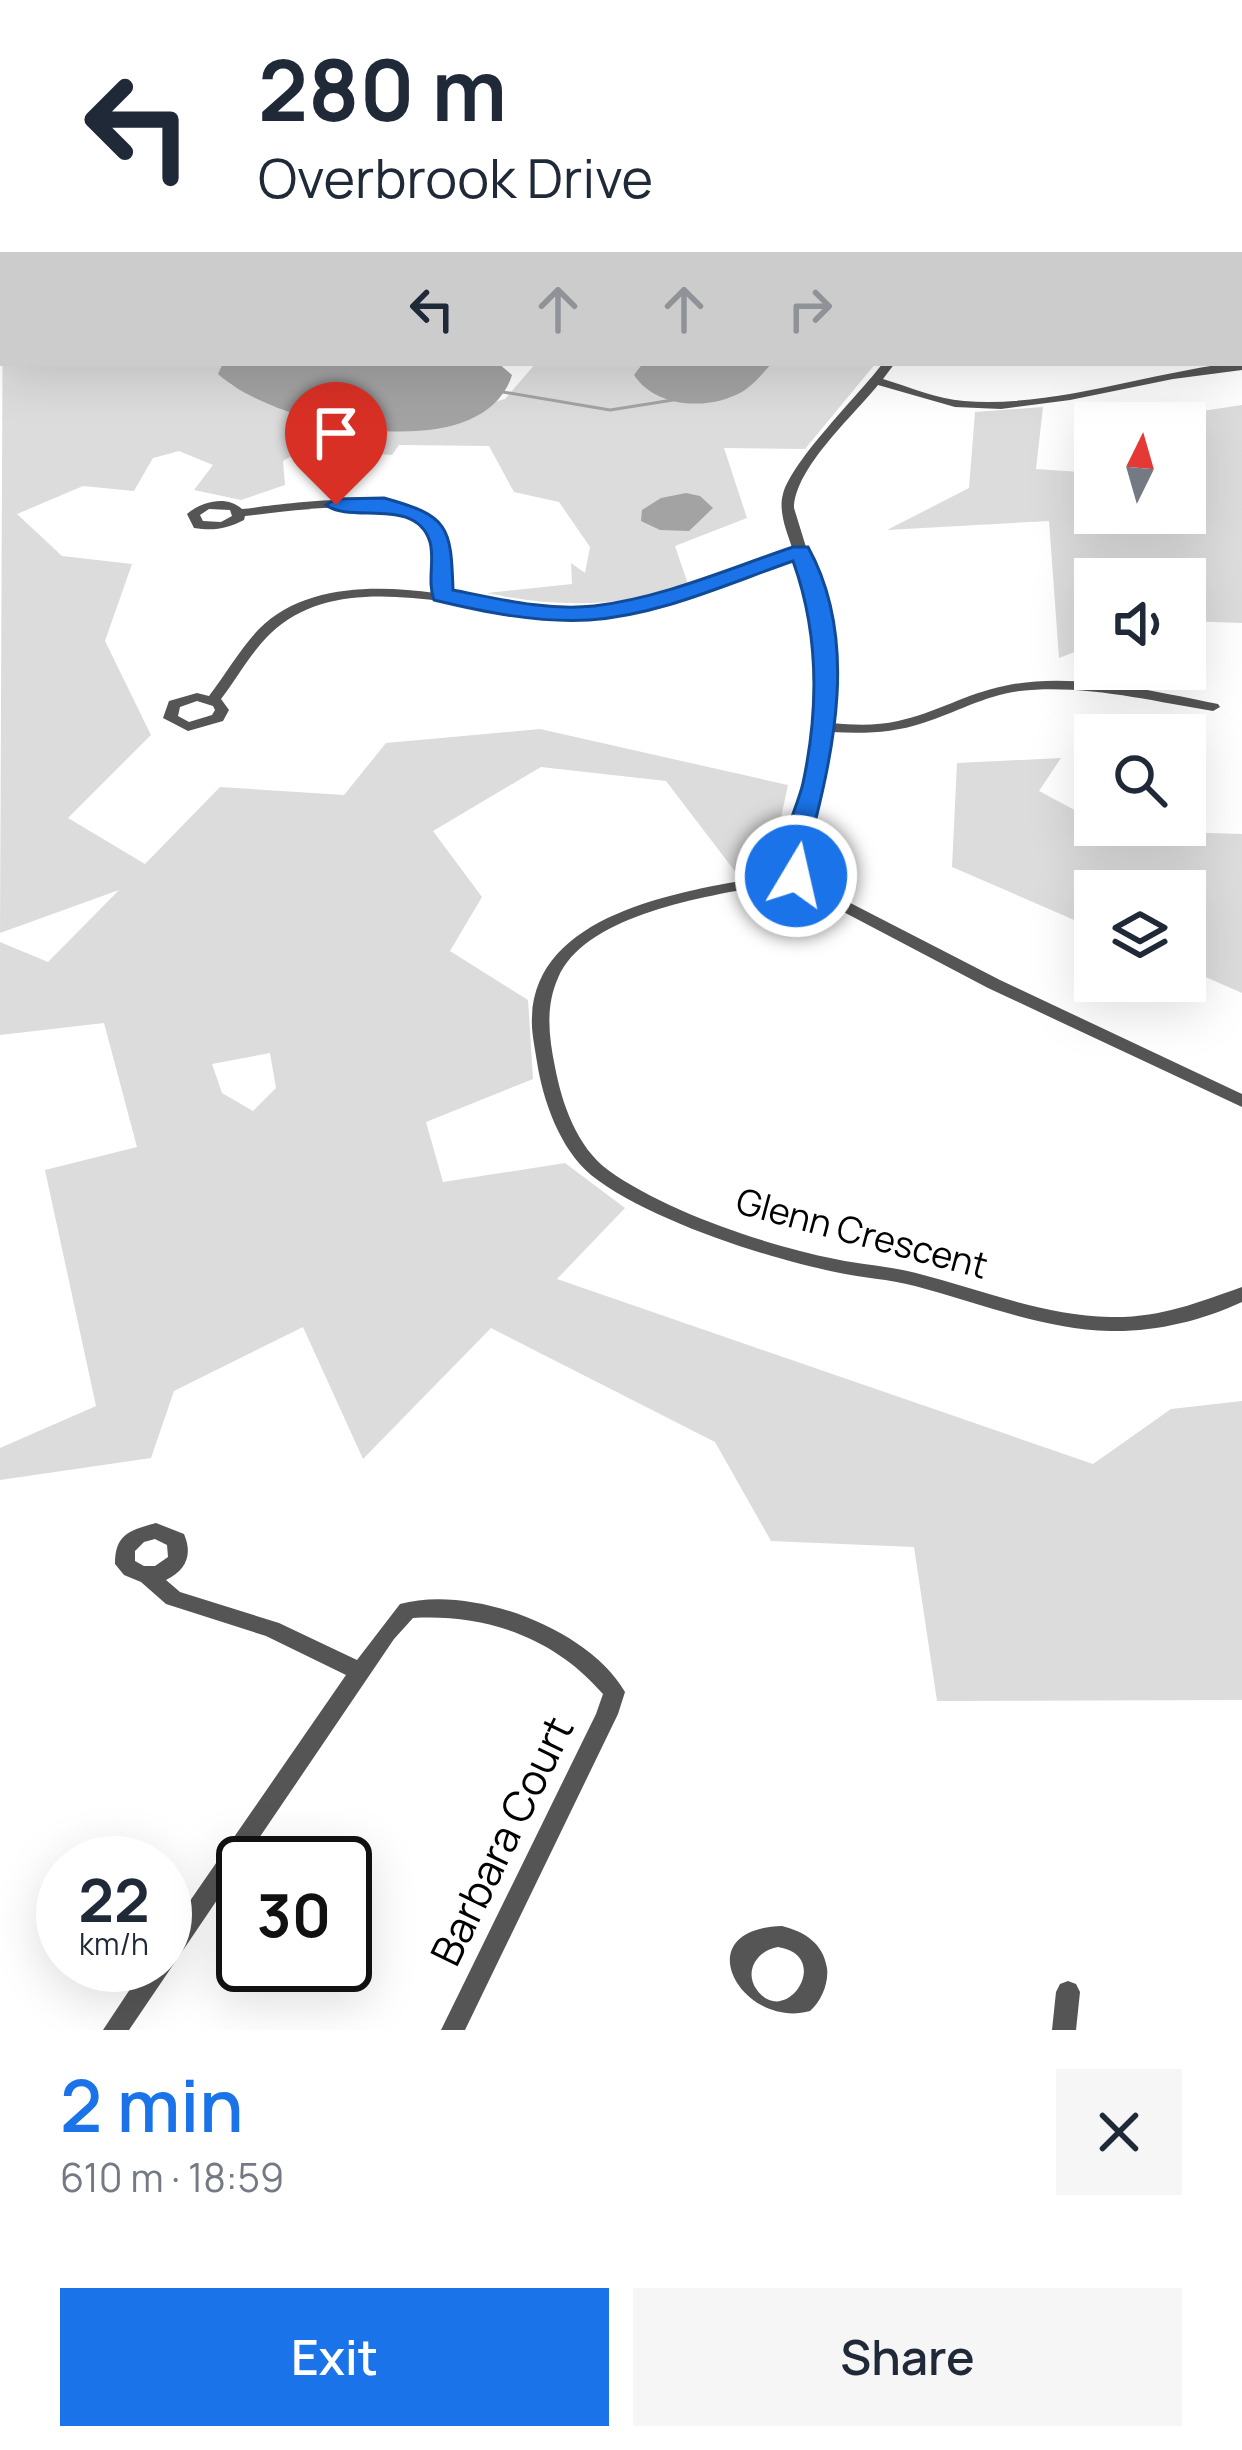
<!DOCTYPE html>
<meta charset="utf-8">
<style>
body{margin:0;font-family:Manrope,sans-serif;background:#f6f6f7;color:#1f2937;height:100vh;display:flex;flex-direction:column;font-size:45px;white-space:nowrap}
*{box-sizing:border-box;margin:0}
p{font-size:39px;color:#747a83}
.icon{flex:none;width:66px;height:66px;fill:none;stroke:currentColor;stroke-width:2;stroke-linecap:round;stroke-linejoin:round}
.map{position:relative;height:2030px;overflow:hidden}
.drawer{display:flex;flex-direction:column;background:#fff;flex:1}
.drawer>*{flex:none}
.top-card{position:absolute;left:0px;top:0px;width:1242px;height:366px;box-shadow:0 12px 48px #0002;background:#fff;color:#1f2937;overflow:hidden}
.needle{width:78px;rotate:5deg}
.tools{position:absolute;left:1074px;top:402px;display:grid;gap:24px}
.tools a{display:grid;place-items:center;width:132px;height:132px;border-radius:0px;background:#fff;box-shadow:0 12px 48px #0002;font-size:60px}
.speed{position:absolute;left:36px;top:1836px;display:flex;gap:24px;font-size:60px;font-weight:700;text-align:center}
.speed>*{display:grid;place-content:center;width:156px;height:156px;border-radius:50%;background:#fff;box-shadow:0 12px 48px #0002;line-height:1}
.speed small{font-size:30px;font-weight:400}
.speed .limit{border:6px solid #111;border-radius:18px;background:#fff;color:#111}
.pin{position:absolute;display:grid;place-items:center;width:102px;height:102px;color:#fff;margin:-123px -51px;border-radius:50% 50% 50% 0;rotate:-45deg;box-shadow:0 0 12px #0007}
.pin .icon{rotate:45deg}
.me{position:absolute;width:132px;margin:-66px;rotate:9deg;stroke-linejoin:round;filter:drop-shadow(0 0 9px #0008)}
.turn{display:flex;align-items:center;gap:42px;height:252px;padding:0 60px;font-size:54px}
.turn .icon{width:156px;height:156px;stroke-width:2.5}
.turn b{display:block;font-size:84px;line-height:102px}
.lanes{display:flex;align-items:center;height:114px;padding:0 60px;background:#0003;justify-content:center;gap:60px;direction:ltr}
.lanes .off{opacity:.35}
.round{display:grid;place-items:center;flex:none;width:126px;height:126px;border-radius:0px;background:#f6f6f7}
.summary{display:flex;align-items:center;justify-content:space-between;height:204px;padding:0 60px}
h1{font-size:72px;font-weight:600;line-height:90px;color:#1a73e8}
.primary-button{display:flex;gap:24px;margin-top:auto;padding:24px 60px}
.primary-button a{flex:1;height:138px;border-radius:0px;background:#1a73e8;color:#fff;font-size:48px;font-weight:600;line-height:138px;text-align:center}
.primary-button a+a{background:#f6f6f7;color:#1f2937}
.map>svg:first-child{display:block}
.green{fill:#dcdcdc;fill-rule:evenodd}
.water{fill:#a3a3a3}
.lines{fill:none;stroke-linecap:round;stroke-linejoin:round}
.stream{stroke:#a3a3a3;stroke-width:3}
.street{fill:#555;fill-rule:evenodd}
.secondary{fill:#222;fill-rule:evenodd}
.primary{fill:#000;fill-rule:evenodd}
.route{fill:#1a73e8;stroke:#114b97;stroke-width:3}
.labels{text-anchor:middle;stroke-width:10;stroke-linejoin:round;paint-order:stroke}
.street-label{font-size:36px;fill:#000;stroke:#fff}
.near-street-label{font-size:42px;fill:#000;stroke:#fff}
</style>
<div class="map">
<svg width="1242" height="2030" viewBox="0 0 1242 2030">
<rect width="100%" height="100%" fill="#fff"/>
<path class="green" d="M 3,247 L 3,363 L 223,363 L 219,374 L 231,385 L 339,427 L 385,431 L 505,399 L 536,363 L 876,363 L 805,449 L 724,448 L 747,518 L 675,546 L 688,584 C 620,608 557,608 487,593 L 572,584 L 571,563 L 585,573 L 590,547 L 559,502 L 514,492 L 489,446 L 399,445 L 392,455 L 304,449 L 283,461 L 285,485 L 241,500 L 194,490 L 213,465 L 179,451 L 153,458 L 134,491 L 83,486 L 17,514 L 62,556 L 132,564 L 105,641 L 151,735 L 68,818 L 145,864 L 220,787 L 344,795 L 386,743 L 540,729 L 788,785 L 771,864 L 737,874 L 666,781 L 541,767 L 433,831 L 482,897 L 450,951 L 528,1000 L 533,1079 L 426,1122 L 443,1182 L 565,1163 L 625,1208 L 557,1279 L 1093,1464 L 1171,1409 L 1242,1401 L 1242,1700 L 937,1701 L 914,1547 L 771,1541 L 715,1442 L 491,1328 L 363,1459 L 303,1327 L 174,1391 L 151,1458 L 0,1480 L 0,1448 L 96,1406 L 45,1170 L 137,1147 L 104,1023 L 0,1035 L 0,942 L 48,962 L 119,890 L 0,933 ZM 270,1053 L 276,1088 L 253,1111 L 222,1093 L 212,1064 Z
M 1242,405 L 1242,623 L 1185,621 L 1185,579 L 1095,579 L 1095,644 L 1059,658 L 1049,521 L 887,530 L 969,488 L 975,412 L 1043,407 L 1036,469 L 1095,473 L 1095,513 L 1185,513 L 1185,423 L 1124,423 Z
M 1061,758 L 1039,791 L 1112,830 L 1242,834 L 1242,993 L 1185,968 L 1185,891 L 1095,891 L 1095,929 L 952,867 L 957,763 Z"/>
<path class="water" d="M 223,363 L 498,363 L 512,375 C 482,471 275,427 218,374 Z
M 643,363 L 772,363 C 764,372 755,383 745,390 C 712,411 656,409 634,375 Z
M 686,493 L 700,496 L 713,508 L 689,531 L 660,530 L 641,521 L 642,510 L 661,498 Z"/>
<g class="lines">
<path class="stream" d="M 503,392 L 610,410 L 673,400"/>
<path class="street" d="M 304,0 L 312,0 L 312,3 L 302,3 Z
M 884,0 L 892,0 L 895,3 L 885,3 Z
M 1065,0 L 1073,0 L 1075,3 L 1065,3 Z
M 1195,0 L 1203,0 L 1205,3 L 1195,3 Z
M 0,104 L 3,104 L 3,110 L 0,110 Z
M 1242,362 L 1242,370 L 1173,379 L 1070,400 L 1001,409 L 955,407 L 878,385 C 853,416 795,468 794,508 L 834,638 L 832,723 C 854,725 876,726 898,721 C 935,713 968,693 1004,686 C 1069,671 1154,691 1218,704 L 1220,707 L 1213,711 C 1150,701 1084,684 1020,691 C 986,695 955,713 923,723 C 893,733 863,734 832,732 C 825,778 802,830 804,874 L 829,892 L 1000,980 L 1242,1094 L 1242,1107 L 988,988 L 817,898 L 793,881 C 728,893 587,909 558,978 C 545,1007 549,1037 555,1067 C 562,1104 577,1147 608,1170 C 666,1212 766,1245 835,1259 C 862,1265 890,1266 916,1273 C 981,1290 1043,1315 1110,1317 C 1161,1318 1196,1303 1242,1287 L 1242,1302 C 1201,1321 1155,1332 1110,1331 C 1042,1329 980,1303 915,1286 C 889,1279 862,1278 835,1272 C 766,1258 646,1219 591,1175 C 560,1149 543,1101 537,1062 C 535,1048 531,1031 532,1017 C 536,905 704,888 788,873 L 791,842 L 814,750 L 821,674 L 817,622 L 796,558 C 730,581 663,612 593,617 C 495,624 351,557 271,633 C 251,652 237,678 221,699 L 229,710 L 223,721 L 188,731 L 163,718 L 169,701 L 197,693 L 209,696 C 226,674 240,649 259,629 C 304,584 377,585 435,593 C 436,576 440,553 433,537 C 413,490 286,512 245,516 L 244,520 C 226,529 214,531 194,528 L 187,514 C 202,501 227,495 242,509 C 291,504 424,480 447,538 C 453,555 449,578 449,595 C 495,601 541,611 588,609 C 659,606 727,573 793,550 C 787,533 778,511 783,494 C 793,459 859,395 883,363 L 895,363 L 883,379 C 910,387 936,399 964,401 C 1058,408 1150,371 1242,362 ZM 209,509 L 230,510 L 232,516 L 221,522 L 203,521 L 200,515 ZM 197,701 L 213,706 L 215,710 L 212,715 L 189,722 L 178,716 L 180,707 Z
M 156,1523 L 184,1534 C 193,1555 186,1570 166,1580 L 180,1592 L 279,1623 L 357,1660 L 400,1604 C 470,1584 588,1628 625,1692 L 618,1714 L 465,2030 L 441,2030 L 596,1714 L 603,1694 C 554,1637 486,1614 413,1618 L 394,1639 L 129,2030 L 103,2030 L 146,1965 L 165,1965 L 165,1937 L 346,1675 L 266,1636 L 166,1604 L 141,1582 L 124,1575 L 115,1564 C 115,1534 130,1530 156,1523 ZM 155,1539 L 167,1545 L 168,1557 L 155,1566 L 144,1566 L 135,1561 L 135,1551 L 144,1542 Z
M 782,1926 C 805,1932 823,1943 827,1968 C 829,1983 821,2002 810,2011 C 742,2030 684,1929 782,1926 ZM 778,1947 C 834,1956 786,2029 757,1990 C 743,1971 758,1950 778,1947 Z
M 1068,1981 L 1076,1984 L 1080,1992 L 1076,2030 L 1052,2030 L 1056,1992 L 1060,1984 Z"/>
<path class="secondary" d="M 63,0 L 77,0 L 78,3 L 64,3 Z
M 0,174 L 3,174 L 3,182 L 0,182 Z"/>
<path class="primary" d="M 1239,50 L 1242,50 L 1242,58 L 1239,58 Z
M 0,133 L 3,133 L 3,143 L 0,143 Z"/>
</g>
<path class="route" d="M 384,498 C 449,516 451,526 453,590 C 499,599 546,611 594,606 C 662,598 728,569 793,547 L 808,547 C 859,639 834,750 809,846 C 805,858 810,870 805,881 L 787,881 C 772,850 796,814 803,783 C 819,708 819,633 793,561 C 727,584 660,615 589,620 C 538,623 484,612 434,600 C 427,581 435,560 430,542 C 416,496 351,524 326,505 L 336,499 Z"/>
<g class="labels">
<g class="street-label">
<text transform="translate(862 1233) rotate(15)" y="13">Glenn Crescent</text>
</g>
<g class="near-street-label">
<text transform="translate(502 1841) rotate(-64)" y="15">Barbara Court</text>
</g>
</g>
</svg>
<div class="tools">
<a><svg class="needle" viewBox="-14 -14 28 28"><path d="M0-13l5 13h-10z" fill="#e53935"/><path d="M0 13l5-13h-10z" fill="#747a83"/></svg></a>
<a><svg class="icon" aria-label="sound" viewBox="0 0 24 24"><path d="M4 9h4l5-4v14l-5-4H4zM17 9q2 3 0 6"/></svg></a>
<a><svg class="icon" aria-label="search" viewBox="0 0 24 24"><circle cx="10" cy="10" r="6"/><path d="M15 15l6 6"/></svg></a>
<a><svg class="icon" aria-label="layers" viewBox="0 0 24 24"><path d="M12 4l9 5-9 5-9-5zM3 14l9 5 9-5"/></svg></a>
</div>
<div class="speed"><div>22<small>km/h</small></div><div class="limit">30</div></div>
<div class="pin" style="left:336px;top:505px;background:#d93025"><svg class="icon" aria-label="arrive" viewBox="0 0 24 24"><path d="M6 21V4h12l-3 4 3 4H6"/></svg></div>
<svg class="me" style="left:796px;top:876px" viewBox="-20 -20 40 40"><circle r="17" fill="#1a73e8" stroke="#fff" stroke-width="3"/><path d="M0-11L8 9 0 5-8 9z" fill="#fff"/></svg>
<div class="top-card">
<div class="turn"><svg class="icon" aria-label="left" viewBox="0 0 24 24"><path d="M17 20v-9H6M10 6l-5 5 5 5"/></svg><div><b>280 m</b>Overbrook Drive</div></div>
<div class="lanes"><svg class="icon" aria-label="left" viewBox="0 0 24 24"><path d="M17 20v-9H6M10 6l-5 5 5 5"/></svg><svg class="icon off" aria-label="ahead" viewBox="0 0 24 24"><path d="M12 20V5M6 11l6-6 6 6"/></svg><svg class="icon off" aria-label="ahead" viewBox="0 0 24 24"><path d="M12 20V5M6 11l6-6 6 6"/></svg><svg class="icon off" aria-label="right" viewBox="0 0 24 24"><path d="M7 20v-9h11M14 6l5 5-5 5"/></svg></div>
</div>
</div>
<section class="drawer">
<div class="summary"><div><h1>2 min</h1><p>610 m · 18:59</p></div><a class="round"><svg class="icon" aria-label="close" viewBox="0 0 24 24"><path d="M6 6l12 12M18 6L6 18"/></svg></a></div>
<div class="primary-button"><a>Exit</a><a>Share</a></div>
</section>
